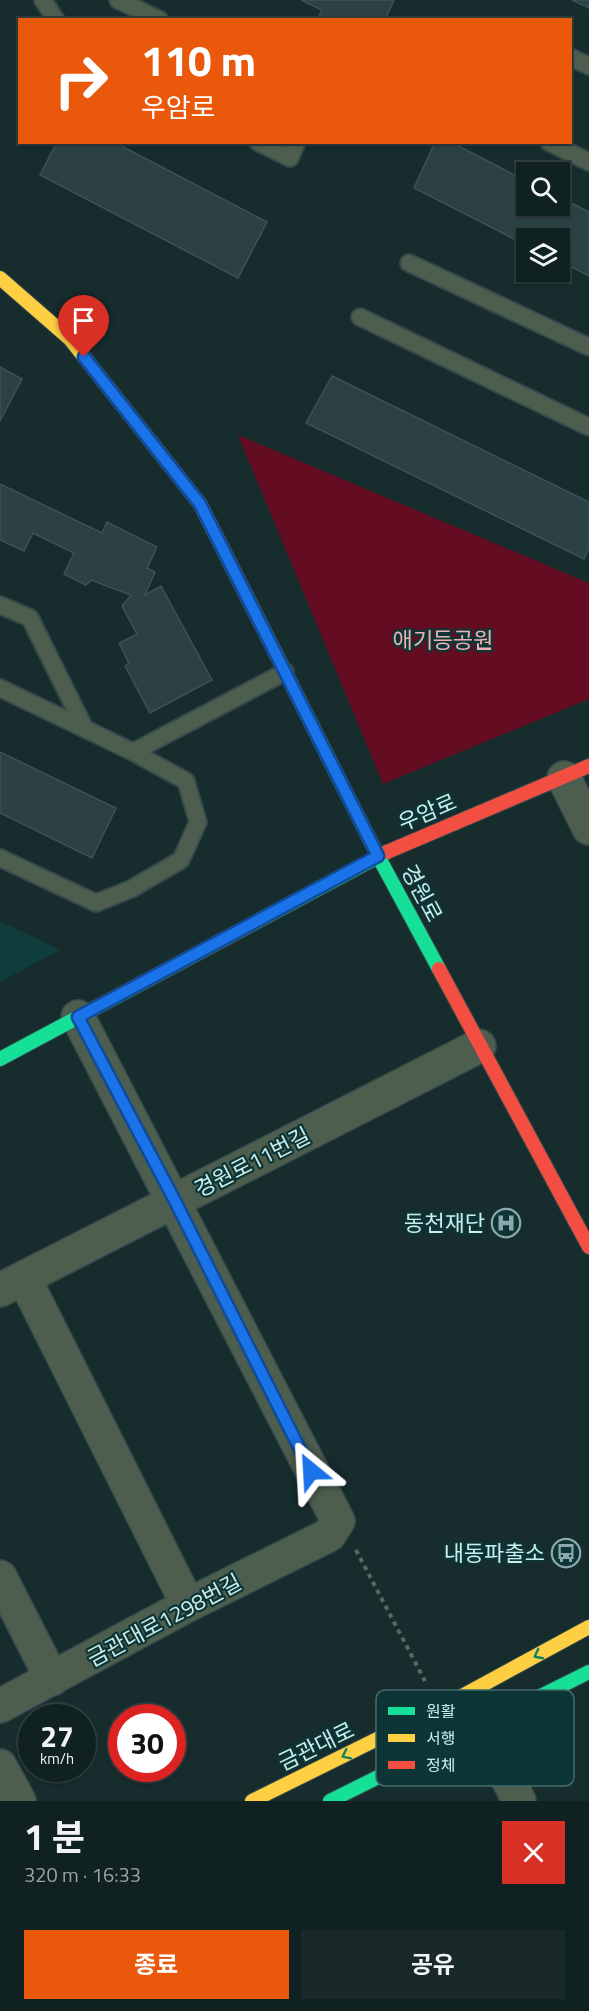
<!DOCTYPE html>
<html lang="ko">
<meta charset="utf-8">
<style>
body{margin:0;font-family:"Titillium Web","Noto Sans KR",sans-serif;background:#19292a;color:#f1f3f6;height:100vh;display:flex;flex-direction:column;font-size:22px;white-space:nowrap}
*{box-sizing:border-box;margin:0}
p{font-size:20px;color:#9ca3a5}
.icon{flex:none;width:33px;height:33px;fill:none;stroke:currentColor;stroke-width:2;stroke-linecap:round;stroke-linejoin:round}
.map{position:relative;height:1801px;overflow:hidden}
.drawer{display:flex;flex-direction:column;background:#102122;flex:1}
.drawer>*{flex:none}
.banner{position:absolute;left:18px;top:18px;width:554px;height:126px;border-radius:0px;box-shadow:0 2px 4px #0004,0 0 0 2px #303e40;background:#ea580c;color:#fff;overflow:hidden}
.buttons{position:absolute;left:516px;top:162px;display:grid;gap:12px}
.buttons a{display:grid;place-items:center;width:54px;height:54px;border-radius:0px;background:#102122;box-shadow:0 2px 4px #0004,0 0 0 2px #303e40;font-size:30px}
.speed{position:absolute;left:18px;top:1704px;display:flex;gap:12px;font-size:30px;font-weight:700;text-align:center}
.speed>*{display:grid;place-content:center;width:78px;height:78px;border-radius:50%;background:#102122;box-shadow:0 2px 4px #0004,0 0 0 2px #303e40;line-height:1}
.speed small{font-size:15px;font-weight:400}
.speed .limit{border:9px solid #d22;background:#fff;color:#111}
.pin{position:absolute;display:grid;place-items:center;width:51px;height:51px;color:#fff;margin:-62px -26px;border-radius:50% 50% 50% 0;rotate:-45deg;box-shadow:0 0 6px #0007}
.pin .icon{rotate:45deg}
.me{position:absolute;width:66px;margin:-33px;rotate:333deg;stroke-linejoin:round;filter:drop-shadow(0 0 4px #0008)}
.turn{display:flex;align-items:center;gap:21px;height:126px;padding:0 24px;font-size:27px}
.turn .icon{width:78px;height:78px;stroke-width:2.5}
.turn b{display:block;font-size:42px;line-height:51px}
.round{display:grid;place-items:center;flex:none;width:63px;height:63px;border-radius:0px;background:#19292a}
.overview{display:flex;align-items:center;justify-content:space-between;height:102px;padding:0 24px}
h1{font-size:36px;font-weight:700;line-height:45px}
.button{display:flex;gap:12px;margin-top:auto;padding:12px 24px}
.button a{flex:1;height:69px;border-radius:0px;background:#ea580c;color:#fff;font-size:24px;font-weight:700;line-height:69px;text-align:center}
.button a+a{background:#19292a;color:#f1f3f6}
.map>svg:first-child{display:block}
.built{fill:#0f3c3d}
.green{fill:#640d22}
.building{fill:#2b4144;stroke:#3c5256;stroke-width:1.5}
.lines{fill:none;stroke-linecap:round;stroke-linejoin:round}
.lane-casing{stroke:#34494a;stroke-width:20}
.street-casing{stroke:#34494a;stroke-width:36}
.fast-casing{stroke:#34494a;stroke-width:16}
.slow-casing{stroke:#34494a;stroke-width:16}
.jam-casing{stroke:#34494a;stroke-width:16}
.path{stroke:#5a685e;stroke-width:4;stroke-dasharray:4.5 4.5;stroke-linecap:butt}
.lane{stroke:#4e5e4e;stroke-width:16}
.street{stroke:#4e5e4e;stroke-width:33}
.fast{stroke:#16e098;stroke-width:14}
.slow{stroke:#ffcf43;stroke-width:14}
.jam{stroke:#f24e42;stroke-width:14}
.oneway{stroke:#118262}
.route-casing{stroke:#114b97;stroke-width:15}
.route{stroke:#1a73e8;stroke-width:10}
.labels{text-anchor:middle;stroke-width:4.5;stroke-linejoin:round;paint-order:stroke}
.park-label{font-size:22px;fill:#efb1b2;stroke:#0d3536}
.street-label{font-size:22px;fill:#caeded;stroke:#0d3536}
.poi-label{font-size:22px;fill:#caeded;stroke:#0d3536;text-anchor:end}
.key{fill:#0d3536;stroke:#466c6d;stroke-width:1.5}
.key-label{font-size:16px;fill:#caeded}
</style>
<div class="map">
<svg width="589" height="1801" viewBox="0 0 589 1801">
<rect width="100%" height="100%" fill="#162c2d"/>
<path class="built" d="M 0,921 L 60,950 L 0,982 Z"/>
<path class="green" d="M 238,435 L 589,583 L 589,699 L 383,784 Z"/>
<path class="building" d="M 301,0 L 394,0 L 385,20 L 317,20 L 322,10 Z
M 572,0 L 589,0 L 589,8 Z
M 57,142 L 114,142 L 267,222 L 238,278 L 40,175 Z
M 435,142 L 451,142 L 526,181 L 526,206 L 560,206 L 560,197 L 589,212 L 589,276 L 560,261 L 560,238 L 526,238 L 526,245 L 414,188 Z
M 0,367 L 22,379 L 0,421 Z
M 332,376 L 589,502 L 589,548 L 584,559 L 306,423 Z
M 0,484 L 102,533 L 107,522 L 157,547 L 147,568 L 155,572 L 145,595 L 161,586 L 212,680 L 150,713 L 125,666 L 129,663 L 119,643 L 137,634 L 122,606 L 131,595 L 91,580 L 86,585 L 64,574 L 74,553 L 33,533 L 24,551 L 0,540 Z
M 0,752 L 116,808 L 92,858 L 0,813 Z"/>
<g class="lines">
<g class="lane-casing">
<path id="lane" d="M 43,0 L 56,20
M 118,0 L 160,20
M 570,57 L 589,66
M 258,142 L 290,158 L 297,142
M 549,142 L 589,162
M 409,263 L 589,347
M 360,317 L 589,427
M 0,605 L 30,618 L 85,729
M 0,688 L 133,752 L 186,781 L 198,822 L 181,860 L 131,889 L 96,903 L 0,858
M 133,752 L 285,672"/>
</g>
<g class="street-casing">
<path id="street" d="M 564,778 L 589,828
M 24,1278 L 188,1605
M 0,1290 L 479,1046
M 0,1577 L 52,1679
M 0,1706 L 188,1605 L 329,1535 L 338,1521 L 78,1017
M 482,1727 L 519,1801
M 0,1766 L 19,1801"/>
</g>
<g class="fast-casing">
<path id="fast" d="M 277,656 L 378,856 L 439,969
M 0,1059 L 387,852
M 330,1801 L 589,1672"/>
</g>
<g class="slow-casing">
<path id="slow" d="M 0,278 L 70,339 L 200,504 L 277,656
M 252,1801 L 440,1708 L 589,1627"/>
</g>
<g class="jam-casing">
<path id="jam" d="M 387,852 L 589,766
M 439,969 L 589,1247"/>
</g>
<path class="path" d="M 356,1550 L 425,1681"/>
<use href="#lane" class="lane"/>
<use href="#street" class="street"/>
<use href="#fast" class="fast"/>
<use href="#slow" class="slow"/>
<use href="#jam" class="jam"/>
</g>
<defs><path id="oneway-chevron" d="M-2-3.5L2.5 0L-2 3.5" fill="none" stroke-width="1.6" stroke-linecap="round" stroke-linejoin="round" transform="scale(1.5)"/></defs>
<g class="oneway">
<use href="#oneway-chevron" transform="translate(538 1655) rotate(152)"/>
<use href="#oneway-chevron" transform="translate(346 1755) rotate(154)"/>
</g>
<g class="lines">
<g class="route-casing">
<path id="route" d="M 84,357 L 200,504 L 378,856 L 78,1017 L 175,1201 L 311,1471"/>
</g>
<use href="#route" class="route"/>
</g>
<defs>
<g id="hospital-ring" transform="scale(1.5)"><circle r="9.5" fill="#0d3536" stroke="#8ba9aa" stroke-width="1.5"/><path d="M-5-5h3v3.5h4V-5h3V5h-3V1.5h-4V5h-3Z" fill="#8ba9aa"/></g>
<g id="bus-ring" transform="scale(1.5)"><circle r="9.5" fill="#0d3536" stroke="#8ba9aa" stroke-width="1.5"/><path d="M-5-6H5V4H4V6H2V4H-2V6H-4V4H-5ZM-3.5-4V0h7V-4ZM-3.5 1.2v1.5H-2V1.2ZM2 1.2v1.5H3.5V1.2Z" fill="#8ba9aa"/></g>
</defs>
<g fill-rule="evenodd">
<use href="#hospital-ring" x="506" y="1223"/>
<use href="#bus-ring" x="566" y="1553"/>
</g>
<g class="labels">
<g class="park-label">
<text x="443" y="648">애기등공원</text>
</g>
<g class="street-label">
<text transform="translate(427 812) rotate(-23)" y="8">우암로</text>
<text transform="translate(422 893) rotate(62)" y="8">경원로</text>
<text transform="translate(252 1162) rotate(-27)" y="8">경원로11번길</text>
<text transform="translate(164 1620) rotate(-28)" y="8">금관대로1298번길</text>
<text transform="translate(316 1746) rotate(-26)" y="8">금관대로</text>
</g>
<g class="poi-label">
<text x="485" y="1231">동천재단</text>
<text x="545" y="1561">내동파출소</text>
</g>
</g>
<rect x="376" y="1690" width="198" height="96" rx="9" class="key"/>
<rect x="388" y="1707" width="27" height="8" fill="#16e098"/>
<rect x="388" y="1734" width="27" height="8" fill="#ffcf43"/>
<rect x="388" y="1761" width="27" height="8" fill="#f24e42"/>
<g class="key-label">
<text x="426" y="1717">원활</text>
<text x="426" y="1744">서행</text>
<text x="426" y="1771">정체</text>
</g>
</svg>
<div class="buttons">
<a><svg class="icon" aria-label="search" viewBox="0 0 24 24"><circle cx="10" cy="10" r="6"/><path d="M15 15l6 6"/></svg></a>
<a><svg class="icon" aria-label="layers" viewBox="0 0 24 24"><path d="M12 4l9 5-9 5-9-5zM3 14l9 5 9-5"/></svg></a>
</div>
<div class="speed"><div>27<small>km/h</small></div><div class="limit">30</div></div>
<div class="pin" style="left:84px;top:357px;background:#d93025"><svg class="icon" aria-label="arrive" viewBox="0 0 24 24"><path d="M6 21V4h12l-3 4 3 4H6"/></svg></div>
<svg class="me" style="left:311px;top:1471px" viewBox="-20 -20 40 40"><path d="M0-17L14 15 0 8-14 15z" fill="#1a73e8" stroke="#fff" stroke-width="4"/></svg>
<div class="banner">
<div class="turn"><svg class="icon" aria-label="right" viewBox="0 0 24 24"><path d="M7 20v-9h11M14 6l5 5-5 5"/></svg><div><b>110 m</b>우암로</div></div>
</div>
</div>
<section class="drawer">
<div class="overview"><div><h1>1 분</h1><p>320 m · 16:33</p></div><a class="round" style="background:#d93025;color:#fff"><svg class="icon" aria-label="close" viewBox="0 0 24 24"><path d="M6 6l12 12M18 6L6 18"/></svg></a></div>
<div class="button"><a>종료</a><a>공유</a></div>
</section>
